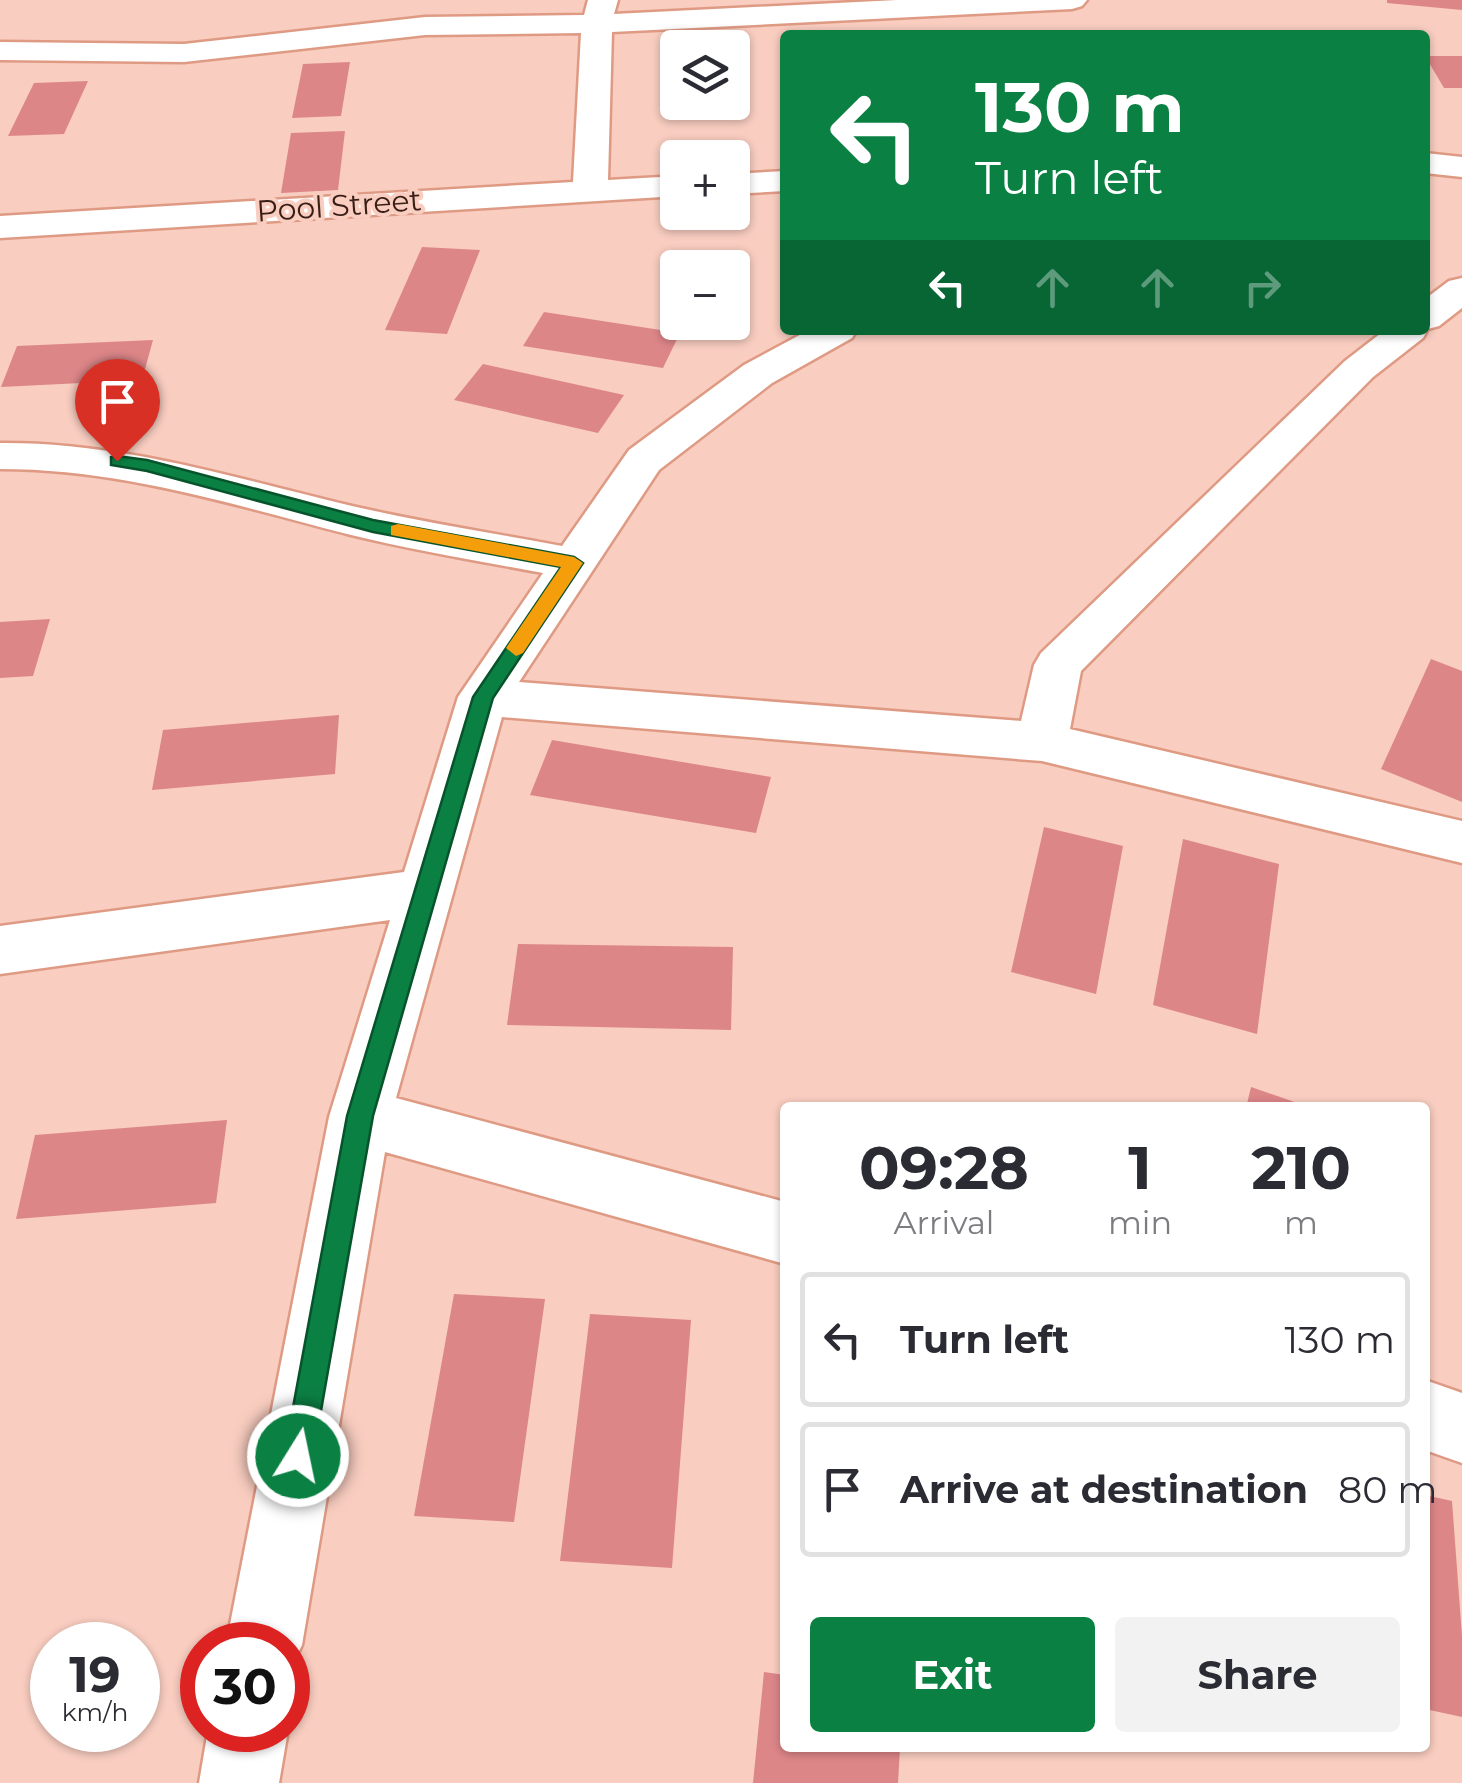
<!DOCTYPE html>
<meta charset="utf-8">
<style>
body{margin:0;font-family:Montserrat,sans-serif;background:#f2f2f3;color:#2b2b33;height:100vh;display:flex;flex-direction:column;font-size:38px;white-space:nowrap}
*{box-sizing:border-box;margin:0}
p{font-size:32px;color:#7c7c81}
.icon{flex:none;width:55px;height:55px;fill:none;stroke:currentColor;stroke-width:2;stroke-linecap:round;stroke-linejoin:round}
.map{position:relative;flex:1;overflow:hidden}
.sheet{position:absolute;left:780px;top:1102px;width:650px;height:650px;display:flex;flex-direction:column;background:#fff;border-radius:10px;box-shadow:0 2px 8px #0004}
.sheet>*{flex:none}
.guide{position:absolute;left:780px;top:30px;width:650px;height:305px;border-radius:10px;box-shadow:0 2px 8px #0004;background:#0b8043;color:#fff;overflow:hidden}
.buttons{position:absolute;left:660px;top:30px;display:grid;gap:20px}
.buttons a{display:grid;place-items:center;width:90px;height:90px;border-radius:10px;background:#fff;box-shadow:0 2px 8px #0004;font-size:50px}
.speed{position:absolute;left:30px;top:1622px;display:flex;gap:20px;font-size:50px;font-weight:700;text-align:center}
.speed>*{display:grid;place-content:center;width:130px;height:130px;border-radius:50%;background:#fff;box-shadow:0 2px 8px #0004;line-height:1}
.speed small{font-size:25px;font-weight:400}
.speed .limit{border:15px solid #d22;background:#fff;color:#111}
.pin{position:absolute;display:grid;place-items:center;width:85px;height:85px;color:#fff;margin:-102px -42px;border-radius:50% 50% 50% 0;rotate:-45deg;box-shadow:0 0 10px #0007}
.pin .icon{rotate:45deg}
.me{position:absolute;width:110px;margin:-55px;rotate:10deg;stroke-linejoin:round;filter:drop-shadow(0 0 8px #0008)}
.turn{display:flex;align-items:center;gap:35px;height:210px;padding:0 30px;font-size:45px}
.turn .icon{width:130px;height:130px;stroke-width:2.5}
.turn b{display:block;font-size:70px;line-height:85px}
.lanes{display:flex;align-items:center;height:95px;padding:0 30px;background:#0003;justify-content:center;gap:50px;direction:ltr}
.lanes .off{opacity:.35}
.eta{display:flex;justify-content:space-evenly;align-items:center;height:170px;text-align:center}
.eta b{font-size:60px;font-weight:700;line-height:70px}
.action{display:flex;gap:20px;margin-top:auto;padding:20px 30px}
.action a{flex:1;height:115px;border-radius:10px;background:#0b8043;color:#fff;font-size:40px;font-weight:700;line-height:115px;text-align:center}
.action a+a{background:#f2f2f3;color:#2b2b33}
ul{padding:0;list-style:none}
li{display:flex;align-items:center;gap:30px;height:135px;margin:0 20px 15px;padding:0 10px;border:5px solid #e1e1e2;border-radius:10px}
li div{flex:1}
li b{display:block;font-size:38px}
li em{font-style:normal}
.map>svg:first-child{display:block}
.building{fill:#dd8688}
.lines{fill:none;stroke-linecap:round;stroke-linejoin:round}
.street-casing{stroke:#df9a84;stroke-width:5}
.street{fill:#fff;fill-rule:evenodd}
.route{fill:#0b8043;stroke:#07532c;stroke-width:2.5}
.slow{fill:#f59e0b}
.labels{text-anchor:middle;stroke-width:8;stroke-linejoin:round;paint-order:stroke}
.far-street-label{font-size:30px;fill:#381e15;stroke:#f9cdc0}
</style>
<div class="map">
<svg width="1462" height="1783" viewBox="0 0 1462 1783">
<rect width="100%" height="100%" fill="#f9cdc0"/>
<path class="building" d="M 1387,0 L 1462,0 L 1462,10 L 1387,3 Z
M 1425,56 L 1462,56 L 1462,88 L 1444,88 Z
M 350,62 L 341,116 L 292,118 L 303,64 Z
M 88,81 L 64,134 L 8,136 L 34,83 Z
M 345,131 L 338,190 L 281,193 L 291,133 Z
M 422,247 L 480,250 L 447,334 L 385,330 Z
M 544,312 L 680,333 L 663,368 L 523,346 Z
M 153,340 L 142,380 L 1,387 L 17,346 Z
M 483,364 L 624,395 L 598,433 L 454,400 Z
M 50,619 L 33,676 L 0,678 L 0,622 Z
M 1431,659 L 1462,671 L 1462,802 L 1381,769 Z
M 339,715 L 335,774 L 152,790 L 163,730 Z
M 552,740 L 771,777 L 756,833 L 530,795 Z
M 1044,827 L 1123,846 L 1096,994 L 1011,972 Z
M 1183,839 L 1279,864 L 1257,1034 L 1153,1005 Z
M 518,944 L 733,947 L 731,1030 L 507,1025 Z
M 1251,1087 L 1309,1107 L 1309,1108 L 1246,1108 Z
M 227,1120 L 216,1203 L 16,1219 L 35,1135 Z
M 454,1294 L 545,1299 L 514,1522 L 414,1516 Z
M 590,1314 L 691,1320 L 672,1568 L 560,1561 Z
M 1425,1495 L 1452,1501 L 1462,1636 L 1462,1717 L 1425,1709 Z
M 764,1672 L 785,1675 L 785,1748 L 900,1748 L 898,1783 L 753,1783 Z"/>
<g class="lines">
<g class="street-casing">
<path id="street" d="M 588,0 L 618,0 L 614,14 L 897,0 L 1087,0 L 1082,6 L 1072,9 L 612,32 L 608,180 L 678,176 L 678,196 L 0,238 L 0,216 L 573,182 L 581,33 L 425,35 L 184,62 L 0,60 L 0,42 L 184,44 L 425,17 L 584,15 Z
M 1425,153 L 1462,157 L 1462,177 L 1425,173 Z
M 785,171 L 785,191 L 732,194 L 732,174 Z
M 1462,278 L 1462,308 L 1439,326 L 1428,329 L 1423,338 L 1373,377 L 1081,671 L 1070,729 L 1462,821 L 1462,863 L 1042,761 L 502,717 L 396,1098 L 785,1202 L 785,1264 L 385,1152 L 302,1645 L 288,1674 L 288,1645 L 226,1645 L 329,1117 L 390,920 L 0,974 L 0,926 L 404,872 L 458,697 L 543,573 C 478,561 412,550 347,534 C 231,504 121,469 0,469 L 0,443 C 123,442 234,478 352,506 C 422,522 492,533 562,546 L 629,450 L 744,365 L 809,330 L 857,330 L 852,338 L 772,383 L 659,470 L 519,682 L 1021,721 L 1034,665 L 1041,653 L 1345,361 L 1385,330 L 1425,330 L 1425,299 L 1449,281 Z
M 1425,1380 L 1462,1393 L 1462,1463 L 1425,1450 Z
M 208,1730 L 288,1730 L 279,1783 L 199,1783 Z"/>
</g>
<use href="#street" class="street"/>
</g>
<path class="route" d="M 117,456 L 147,460 L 373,520 L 574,557 L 583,563 L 493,698 L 373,1116 L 313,1456 L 309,1467 L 298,1471 L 288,1467 L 284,1456 L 347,1116 L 473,697 L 561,567 L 373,532 L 147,471 L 111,465 L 111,457 Z"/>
<path class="slow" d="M 398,524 L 574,557 L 583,563 L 523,653 L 516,656 L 506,648 L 561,567 L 391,535 L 391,526 Z"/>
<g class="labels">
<g class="far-street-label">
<text transform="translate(339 206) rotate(-4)" y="10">Pool Street</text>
</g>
</g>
</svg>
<div class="buttons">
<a><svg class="icon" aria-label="layers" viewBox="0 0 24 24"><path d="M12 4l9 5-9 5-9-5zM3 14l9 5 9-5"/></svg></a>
<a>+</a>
<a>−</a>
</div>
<div class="speed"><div>19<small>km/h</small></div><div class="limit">30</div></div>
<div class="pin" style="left:117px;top:461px;background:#d93025"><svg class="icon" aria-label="arrive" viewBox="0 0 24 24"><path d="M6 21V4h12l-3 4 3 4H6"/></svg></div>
<svg class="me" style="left:298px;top:1456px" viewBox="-20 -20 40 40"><circle r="17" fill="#0b8043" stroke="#fff" stroke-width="3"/><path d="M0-11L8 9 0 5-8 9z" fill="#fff"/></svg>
<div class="guide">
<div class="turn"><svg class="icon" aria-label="left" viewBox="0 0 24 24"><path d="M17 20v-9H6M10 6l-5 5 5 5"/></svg><div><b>130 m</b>Turn left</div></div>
<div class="lanes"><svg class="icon" aria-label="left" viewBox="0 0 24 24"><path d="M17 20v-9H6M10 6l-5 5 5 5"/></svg><svg class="icon off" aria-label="ahead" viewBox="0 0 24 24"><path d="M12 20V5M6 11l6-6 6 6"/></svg><svg class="icon off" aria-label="ahead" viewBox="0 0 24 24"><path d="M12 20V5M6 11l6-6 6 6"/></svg><svg class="icon off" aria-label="right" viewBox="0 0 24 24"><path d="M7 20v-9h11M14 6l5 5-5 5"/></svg></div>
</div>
<section class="sheet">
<div class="eta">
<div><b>09:28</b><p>Arrival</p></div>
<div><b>1</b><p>min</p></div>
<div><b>210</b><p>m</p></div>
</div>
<ul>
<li><svg class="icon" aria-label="left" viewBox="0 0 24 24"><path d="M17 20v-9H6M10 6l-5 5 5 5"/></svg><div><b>Turn left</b></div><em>130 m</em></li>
<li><svg class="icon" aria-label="arrive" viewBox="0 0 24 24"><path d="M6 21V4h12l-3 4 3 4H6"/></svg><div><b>Arrive at destination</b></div><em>80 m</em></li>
</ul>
<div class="action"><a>Exit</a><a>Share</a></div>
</section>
</div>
